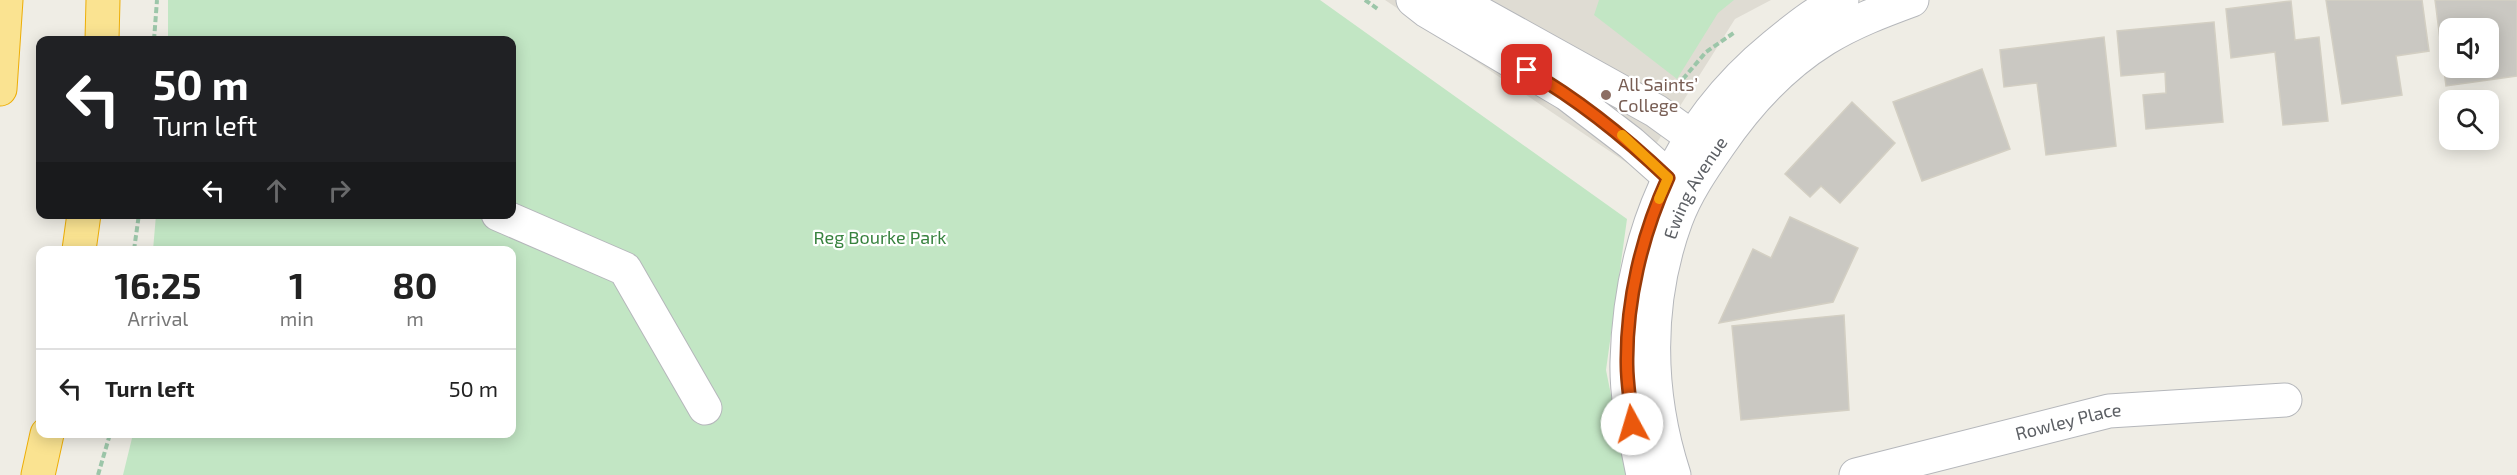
<!DOCTYPE html>
<meta charset="utf-8">
<style>
body{margin:0;font-family:"Exo 2",sans-serif;background:#f2f2f2;color:#222;height:100vh;display:flex;flex-direction:column;font-size:22px;white-space:nowrap}
*{box-sizing:border-box;margin:0}
p{font-size:20px;color:#767676}
.icon{flex:none;width:33px;height:33px;fill:none;stroke:currentColor;stroke-width:2;stroke-linecap:round;stroke-linejoin:round}
.map{position:relative;flex:1;overflow:hidden}
.details{position:absolute;left:36px;top:246px;width:480px;height:192px;display:flex;flex-direction:column;background:#fff;border-radius:12px;box-shadow:0 3px 15px #0003}
.details>*{flex:none}
.guide{position:absolute;left:36px;top:36px;width:480px;height:183px;border-radius:12px;box-shadow:0 3px 15px #0003;background:#202124;color:#fff;overflow:hidden}
.fabs{position:absolute;left:2439px;top:18px;display:grid;gap:12px}
.fabs a{display:grid;place-items:center;width:60px;height:60px;border-radius:12px;background:#fff;box-shadow:0 3px 15px #0003;font-size:30px}
.pin{position:absolute;display:grid;place-items:center;width:51px;height:51px;color:#fff;margin:-26px;border-radius:12px;box-shadow:0 3px 9px #0006}
.me{position:absolute;width:66px;margin:-33px;rotate:354deg;stroke-linejoin:round;filter:drop-shadow(0 0 4px #0008)}
.turn{display:flex;align-items:center;gap:21px;height:126px;padding:0 18px;font-size:27px}
.turn .icon{width:78px;height:78px;stroke-width:2.5}
.turn b{display:block;font-size:42px;line-height:51px}
.lanes{display:flex;align-items:center;height:57px;padding:0 18px;background:#0003;justify-content:center;gap:30px;direction:ltr}
.lanes .off{opacity:.35}
.eta{display:flex;justify-content:space-evenly;align-items:center;height:102px;text-align:center}
.eta b{font-size:36px;font-weight:700;line-height:42px}
ul{padding:0;list-style:none}
li{display:flex;align-items:center;gap:18px;height:78px;padding:0 18px;border-top:2px solid #e0e0e0}
li div{flex:1}
li b{display:block;font-size:22px}
li em{font-style:normal}
.map>svg:first-child{display:block}
.education{fill:#dfdcd3}
.green{fill:#c2e6c4}
.building{fill:#cac8c2;stroke:#d3cfc3;stroke-width:1.5;fill-rule:evenodd}
.lines{fill:none;stroke-linecap:round;stroke-linejoin:round}
.minor-casing{stroke:#b5b7bb;stroke-width:35}
.highway-casing{stroke:#edae07;stroke-width:35}
.path{stroke:#9cc6a9;stroke-width:4;stroke-dasharray:6 3;stroke-linecap:butt}
.minor{stroke:#fff;stroke-width:33}
.highway{stroke:#fae391;stroke-width:33}
.route-casing{stroke:#983908;stroke-width:15}
.route{stroke:#ea580c;stroke-width:10}
.slow{stroke:#f59e0b;stroke-width:10}
.education-dot{fill:#8d6e63;stroke:#fff;stroke-width:2}
.labels{text-anchor:middle;stroke-width:4.5;stroke-linejoin:round;paint-order:stroke}
.education-label{font-size:18px;fill:#785e54;stroke:#fff;text-anchor:start}
.street-label{font-size:18px;fill:#5d6065;stroke:#fff}
.park-label{font-size:18px;fill:#37823e;stroke:#fff}
</style>
<div class="map">
<svg width="2517" height="475" viewBox="0 0 2517 475">
<rect width="100%" height="100%" fill="#efede5"/>
<path class="education" d="M 1385,0 L 1771,0 L 1735,19 L 1639,171 Z"/>
<path class="green" d="M 168,0 L 1320,0 L 1627,219 L 1606,370 L 1627,475 L 123,475 L 133,434 L 512,434 L 512,250 L 153,250 L 156,215 L 512,214 L 512,40 L 168,40 Z
M 1599,0 L 1734,0 L 1718,13 L 1677,79 L 1594,15 Z"/>
<path class="building" d="M 2326,0 L 2422,0 L 2429,51 L 2396,56 L 2402,95 L 2342,104 Z
M 2435,0 L 2517,0 L 2517,76 L 2446,86 ZM 2450,28 L 2488,28 L 2488,68 L 2450,68 Z
M 2291,1 L 2295,40 L 2319,37 L 2328,121 L 2283,125 L 2275,52 L 2231,58 L 2226,9 Z
M 2214,22 L 2223,122 L 2146,129 L 2143,95 L 2166,93 L 2165,72 L 2121,76 L 2117,31 Z
M 2104,37 L 2116,146 L 2046,155 L 2037,83 L 2004,87 L 2000,50 Z
M 1982,69 L 2010,149 L 1922,181 L 1893,102 Z
M 1852,102 L 1895,143 L 1840,203 L 1821,186 L 1810,197 L 1785,174 Z
M 1790,217 L 1858,248 L 1833,302 L 1719,323 L 1753,249 L 1771,258 Z
M 1844,315 L 1849,410 L 1741,420 L 1732,326 Z"/>
<g class="lines">
<g class="minor-casing">
<g id="minor">
<path d="M 1413,0 L 1427,11 L 1567,94 L 1631,143 L 1685,191"/>
<path d="M 1456,0 L 1656,111 L 1710,150"/>
<path d="M 498,214 L 625,269 L 705,408"/>
<path d="M 1643,475 C 1636,438 1626,400 1627,362 C 1630,238 1676,126 1774,46 C 1795,29 1816,11 1842,0"/>
<path id="s1" d="M 1674,475 C 1647,392 1646,302 1676,220 C 1686,193 1703,168 1719,145 C 1747,104 1783,65 1825,39 C 1853,22 1882,11 1912,0"/>
<path id="s2" d="M 1856,475 L 2109,411 L 2285,400"/>
</g>
</g>
<g class="highway-casing">
<path id="highway" d="M 102,40 L 103,0
M 0,89 L 6,0
M 79,250 L 84,214
M 38,475 L 47,434"/>
</g>
<path class="path" d="M 1365,0 L 1379,10
M 154,40 L 157,0
M 1677,86 L 1706,52 L 1735,32
M 134,250 L 139,214
M 98,475 L 110,434"/>
<use href="#minor" class="minor"/>
<use href="#highway" class="highway"/>
</g>
<g class="lines">
<g class="route-casing">
<path id="route" d="M 1527,70 C 1579,100 1625,137 1668,178 C 1642,235 1626,301 1627,365 C 1627,384 1631,404 1632,424"/>
</g>
<use href="#route" class="route"/>
<path class="slow" d="M 1622,135 L 1668,178 L 1659,199"/>
</g>
<circle class="education-dot" cx="1606" cy="95" r="6"/>
<g class="labels">
<g class="education-label">
<text x="1618" y="91">All Saints’<tspan x="1618" dy="21">College</tspan></text>
</g>
<g class="street-label">
<text dy="6" stroke="none"><textPath href="#s1" startOffset="297">Ewing Avenue</textPath></text>
<text dy="6" stroke="none"><textPath href="#s2" startOffset="219">Rowley Place</textPath></text>
</g>
<g class="park-label">
<text x="880" y="244">Reg Bourke Park</text>
</g>
</g>
</svg>
<div class="fabs">
<a><svg class="icon" aria-label="sound" viewBox="0 0 24 24"><path d="M4 9h4l5-4v14l-5-4H4zM17 9q2 3 0 6"/></svg></a>
<a><svg class="icon" aria-label="search" viewBox="0 0 24 24"><circle cx="10" cy="10" r="6"/><path d="M15 15l6 6"/></svg></a>
</div>
<div class="pin" style="left:1527px;top:70px;background:#d93025"><svg class="icon" aria-label="arrive" viewBox="0 0 24 24"><path d="M6 21V4h12l-3 4 3 4H6"/></svg></div>
<svg class="me" style="left:1632px;top:424px" viewBox="-20 -20 40 40"><circle r="19" fill="#fff"/><path d="M0-13L10 11 0 6-10 11z" fill="#ea580c"/></svg>
<div class="guide">
<div class="turn"><svg class="icon" aria-label="left" viewBox="0 0 24 24"><path d="M17 20v-9H6M10 6l-5 5 5 5"/></svg><div><b>50 m</b>Turn left</div></div>
<div class="lanes"><svg class="icon" aria-label="left" viewBox="0 0 24 24"><path d="M17 20v-9H6M10 6l-5 5 5 5"/></svg><svg class="icon off" aria-label="ahead" viewBox="0 0 24 24"><path d="M12 20V5M6 11l6-6 6 6"/></svg><svg class="icon off" aria-label="right" viewBox="0 0 24 24"><path d="M7 20v-9h11M14 6l5 5-5 5"/></svg></div>
</div>
<section class="details">
<div class="eta">
<div><b>16:25</b><p>Arrival</p></div>
<div><b>1</b><p>min</p></div>
<div><b>80</b><p>m</p></div>
</div>
<ul>
<li><svg class="icon" aria-label="left" viewBox="0 0 24 24"><path d="M17 20v-9H6M10 6l-5 5 5 5"/></svg><div><b>Turn left</b></div><em>50 m</em></li>
</ul>
</section>
</div>
